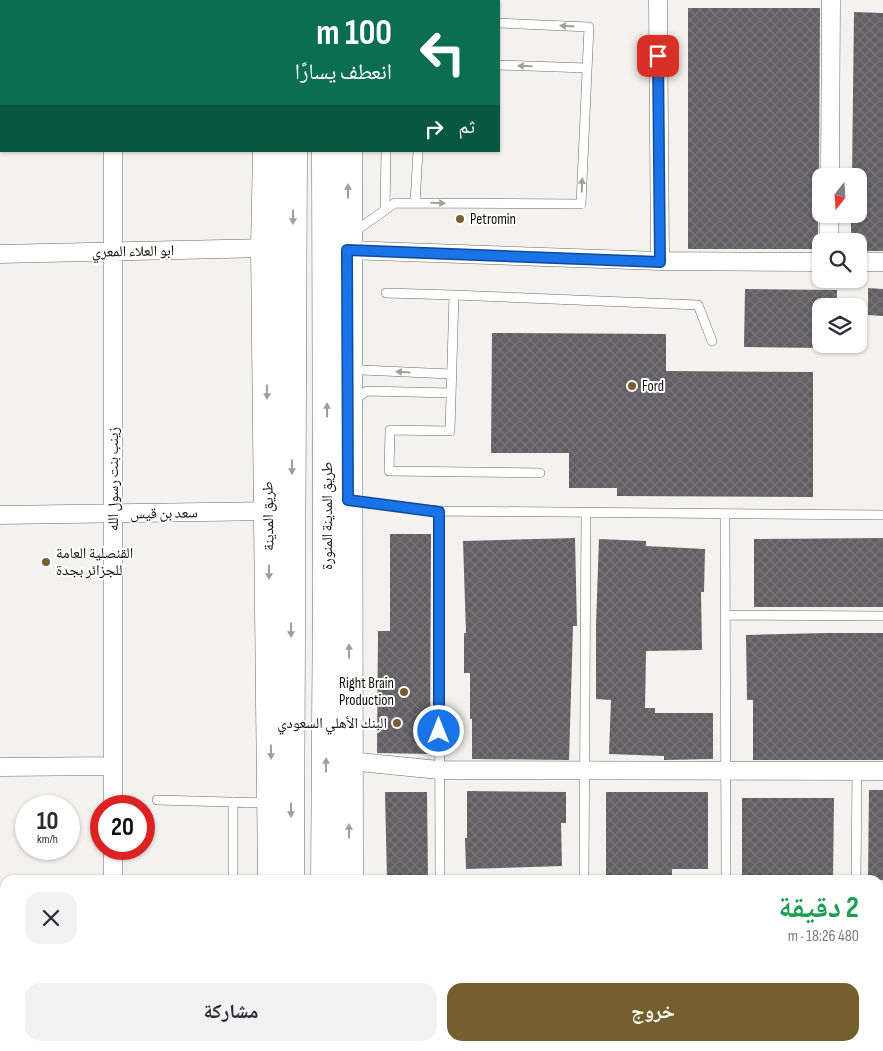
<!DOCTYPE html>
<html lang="ar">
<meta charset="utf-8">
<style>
body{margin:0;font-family:"Sofia Sans Condensed","Noto Naskh Arabic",sans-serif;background:#f2f2f3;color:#2b2b33;direction:rtl;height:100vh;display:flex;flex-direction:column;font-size:19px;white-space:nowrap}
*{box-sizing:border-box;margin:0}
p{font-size:16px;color:#7c7c81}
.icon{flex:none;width:28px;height:28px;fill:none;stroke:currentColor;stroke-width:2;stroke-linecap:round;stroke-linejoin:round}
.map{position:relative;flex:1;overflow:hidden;direction:ltr}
.panel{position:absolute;left:0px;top:875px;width:884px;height:176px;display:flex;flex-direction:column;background:#fff;border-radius:15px 15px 0 0;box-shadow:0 1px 4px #0004;direction:rtl}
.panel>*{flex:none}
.banner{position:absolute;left:0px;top:0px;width:500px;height:152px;box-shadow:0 1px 4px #0004;direction:rtl;background:#0b6e4f;color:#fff;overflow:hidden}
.needle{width:32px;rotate:197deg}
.controls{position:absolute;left:812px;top:168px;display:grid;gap:10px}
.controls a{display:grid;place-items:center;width:55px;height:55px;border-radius:10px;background:#fff;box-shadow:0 1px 4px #0004;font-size:25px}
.speed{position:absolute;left:15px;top:795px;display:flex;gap:10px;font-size:25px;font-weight:700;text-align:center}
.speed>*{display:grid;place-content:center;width:65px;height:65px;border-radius:50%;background:#fff;box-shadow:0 1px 4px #0004;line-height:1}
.speed small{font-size:12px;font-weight:400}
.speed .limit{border:8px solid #d22;background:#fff;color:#111}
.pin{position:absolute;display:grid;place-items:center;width:42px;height:42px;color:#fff;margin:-21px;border-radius:10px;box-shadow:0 2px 8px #0006}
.me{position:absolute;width:55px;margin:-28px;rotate:0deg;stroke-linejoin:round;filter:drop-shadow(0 0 4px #0008)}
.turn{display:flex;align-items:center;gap:18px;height:105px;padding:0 25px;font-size:22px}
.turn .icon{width:65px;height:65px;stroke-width:2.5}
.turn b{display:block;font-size:35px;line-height:42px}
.then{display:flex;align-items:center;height:48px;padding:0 25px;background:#0003;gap:10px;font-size:19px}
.round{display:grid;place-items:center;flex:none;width:52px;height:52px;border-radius:15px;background:#f2f2f3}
.headline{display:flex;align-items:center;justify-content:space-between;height:85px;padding:0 25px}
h1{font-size:30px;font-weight:700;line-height:38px;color:#1e9e55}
.button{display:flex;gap:10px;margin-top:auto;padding:10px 25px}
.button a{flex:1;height:58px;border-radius:15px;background:#755f2e;color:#fff;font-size:20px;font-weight:700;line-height:58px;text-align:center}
.button a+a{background:#f2f2f3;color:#2b2b33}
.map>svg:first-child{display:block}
.building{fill:url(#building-cross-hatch)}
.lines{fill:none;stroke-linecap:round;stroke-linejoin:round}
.service-casing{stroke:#6b6a66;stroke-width:10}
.minor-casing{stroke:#6b6a66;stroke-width:19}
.tertiary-casing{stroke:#6b6a66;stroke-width:22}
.primary-casing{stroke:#6b6a66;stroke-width:29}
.motorway-casing{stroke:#6b6a66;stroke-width:29}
.service{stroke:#fff;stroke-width:9}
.minor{stroke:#fff;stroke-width:18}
.tertiary{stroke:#fff;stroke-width:21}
.primary{stroke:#fff;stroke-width:28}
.motorway{stroke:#fff;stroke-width:28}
.oneway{fill:#9f9f9e}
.route-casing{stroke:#114b97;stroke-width:12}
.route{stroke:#1a73e8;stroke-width:9}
.poi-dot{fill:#755f2e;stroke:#fff;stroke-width:2}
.labels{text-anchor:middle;stroke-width:4;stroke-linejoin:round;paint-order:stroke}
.poi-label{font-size:15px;fill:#0f0f0d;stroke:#fff;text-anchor:start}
.street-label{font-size:15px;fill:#0f0f0d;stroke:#fff}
</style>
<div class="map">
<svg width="883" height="1051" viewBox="0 0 883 1051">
<defs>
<pattern id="building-cross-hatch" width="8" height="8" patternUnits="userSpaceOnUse" patternTransform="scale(1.25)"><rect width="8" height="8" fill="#615f63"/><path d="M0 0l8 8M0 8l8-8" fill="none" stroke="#767578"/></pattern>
</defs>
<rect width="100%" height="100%" fill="#f3f2ee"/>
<path class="building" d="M 688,8 L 820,8 L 819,176 L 821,200 L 818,214 L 818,241 L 821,249 L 688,249 Z
M 854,12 L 883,13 L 883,251 L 859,251 L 859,241 L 851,241 L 851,214 L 859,214 L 859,176 L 852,176 Z
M 868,288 L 883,289 L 883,316 L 868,315 Z
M 745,289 L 837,290 L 837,306 L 821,306 L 821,348 L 744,347 Z
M 492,333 L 666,334 L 666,371 L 813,372 L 813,497 L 617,496 L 617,488 L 569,488 L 569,453 L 491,453 Z
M 390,534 L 431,534 L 430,754 L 377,753 L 378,631 L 390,631 Z
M 575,538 L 577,626 L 573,626 L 569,760 L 472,759 L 472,719 L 470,719 L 470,673 L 464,673 L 464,633 L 466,633 L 463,541 Z
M 883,538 L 883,607 L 754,607 L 754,539 Z
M 599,539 L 646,541 L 646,546 L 705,549 L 704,592 L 701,592 L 702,650 L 646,651 L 645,708 L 655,708 L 655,713 L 713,713 L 713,759 L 664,760 L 664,756 L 609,754 L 611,700 L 596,699 L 596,625 Z
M 828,633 L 883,633 L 883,760 L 753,760 L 753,700 L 747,700 L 746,635 Z
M 869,790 L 883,790 L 883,880 L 868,880 Z
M 467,791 L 566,792 L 566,823 L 561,823 L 562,866 L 466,869 L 465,838 L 467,838 Z
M 385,792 L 427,792 L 428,880 L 387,880 Z
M 606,792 L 708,792 L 708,869 L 672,869 L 672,880 L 606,880 Z
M 742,798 L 834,798 L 833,880 L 742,880 Z"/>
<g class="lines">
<g class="service-casing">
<path id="service" d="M 363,0 L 365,1
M 499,65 L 586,68
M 415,203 L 418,151
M 385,209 L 386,151
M 354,232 L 395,203 L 581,204 L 589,27 L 499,23
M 386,293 L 454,295 L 450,431 L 390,430 L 389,471 L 540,473
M 454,295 L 698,305 L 712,341
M 354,364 L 361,370 L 451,374
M 353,400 L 367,391 L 451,393
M 351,501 L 439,511 L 883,515
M 439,511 L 440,880
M 725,514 L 726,880
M 725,615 L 883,616
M 157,800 L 269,803
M 233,880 L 233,802
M 584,880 L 586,513
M 856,880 L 857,771
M 879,899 L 883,899
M 879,1028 L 883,1028
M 441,1046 L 441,1051
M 583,1046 L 583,1051
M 727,1046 L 727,1051
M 855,1051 L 855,1046"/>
</g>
<g class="minor-casing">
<path id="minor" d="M 113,0 L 113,1
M 658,0 L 660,261
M 0,8 L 1,8
M 113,151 L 113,806
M 830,176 L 831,0
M 829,241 L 829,214
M 347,250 L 660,261 L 821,262
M 0,254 L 265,248
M 859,262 L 883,262
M 0,515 L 268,511
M 349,761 L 439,770 L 883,771
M 0,767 L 113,766
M 113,849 L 113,880"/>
</g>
<g class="tertiary-casing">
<path id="tertiary" d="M 0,1022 L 5,1022
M 0,1048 L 252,1046"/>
</g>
<g class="primary-casing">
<path id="primary" d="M 267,0 L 267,1
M 349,1 L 349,0
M 267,151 L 265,248 L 272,880
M 348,151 L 349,880
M 350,1046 L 350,1051
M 263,1051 L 263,1046"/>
</g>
<g class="motorway-casing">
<path id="motorway" d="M 326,0 L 326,1
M 294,1 L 294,0
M 290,880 L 293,151
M 325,880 L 327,582 L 326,151
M 290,1051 L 290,1046
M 324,1051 L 324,1046"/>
</g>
<use href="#service" class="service"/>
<use href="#minor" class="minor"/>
<use href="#tertiary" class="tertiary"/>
<use href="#primary" class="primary"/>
<use href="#motorway" class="motorway"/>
</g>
<defs><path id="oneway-solid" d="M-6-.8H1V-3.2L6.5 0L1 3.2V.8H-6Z" transform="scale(1.25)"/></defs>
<g class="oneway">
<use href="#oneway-solid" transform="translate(567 26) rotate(-177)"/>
<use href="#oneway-solid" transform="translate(525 66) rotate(-178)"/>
<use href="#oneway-solid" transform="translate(582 185) rotate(-88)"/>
<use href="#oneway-solid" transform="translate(348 191) rotate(-90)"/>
<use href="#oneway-solid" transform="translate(438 203) rotate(1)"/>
<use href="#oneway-solid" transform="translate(293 217) rotate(90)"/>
<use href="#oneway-solid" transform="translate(403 372) rotate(-177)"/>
<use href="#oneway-solid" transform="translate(267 392) rotate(89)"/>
<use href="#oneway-solid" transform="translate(327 410) rotate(-90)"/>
<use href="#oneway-solid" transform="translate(292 467) rotate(90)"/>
<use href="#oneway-solid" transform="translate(269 572) rotate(89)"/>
<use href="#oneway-solid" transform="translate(291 630) rotate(90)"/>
<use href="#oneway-solid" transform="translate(349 651) rotate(-90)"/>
<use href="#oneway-solid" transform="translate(271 752) rotate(89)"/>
<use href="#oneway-solid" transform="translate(326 765) rotate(-89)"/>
<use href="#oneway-solid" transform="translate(291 810) rotate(90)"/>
<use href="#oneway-solid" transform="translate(349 831) rotate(-90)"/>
</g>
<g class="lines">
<g class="route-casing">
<path id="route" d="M 439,731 L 439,512 L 348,500 L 347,250 L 660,262 L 658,56"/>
</g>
<use href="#route" class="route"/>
</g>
<g class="poi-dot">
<circle cx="460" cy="219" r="5"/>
<circle cx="632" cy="386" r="5"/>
<circle cx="46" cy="562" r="5"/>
<circle cx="404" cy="692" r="5"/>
<circle cx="397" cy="723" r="5"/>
</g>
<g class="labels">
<g class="poi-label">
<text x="470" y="224">Petromin</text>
<text x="642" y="391">Ford</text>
<text x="56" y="558">القنصلية العامة<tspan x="56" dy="17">للجزائر بجدة</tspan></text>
<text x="394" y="688" text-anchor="end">Right Brain<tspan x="394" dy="17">Production</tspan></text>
<text x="387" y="728" text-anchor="end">البنك الأهلي السعودي</text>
</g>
<g class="street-label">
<text transform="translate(133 251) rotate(-1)" y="5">ابو العلاء المعري</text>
<text transform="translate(113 479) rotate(-90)" y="5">زينب بنت رسول الله</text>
<text transform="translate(164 513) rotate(-1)" y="5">سعد بن قيس</text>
<text transform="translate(268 516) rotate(-91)" y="5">طريق المدينة</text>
<text transform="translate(327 516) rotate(-90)" y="5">طريق المدينة المنورة</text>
</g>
</g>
</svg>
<div class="controls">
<a><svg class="needle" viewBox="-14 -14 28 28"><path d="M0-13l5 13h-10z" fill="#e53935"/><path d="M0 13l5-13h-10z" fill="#7c7c81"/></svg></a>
<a><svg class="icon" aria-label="search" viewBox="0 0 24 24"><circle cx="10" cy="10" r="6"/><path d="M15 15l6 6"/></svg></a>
<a><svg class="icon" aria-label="layers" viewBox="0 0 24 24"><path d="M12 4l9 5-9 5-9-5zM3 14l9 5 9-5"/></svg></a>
</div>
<div class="speed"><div>10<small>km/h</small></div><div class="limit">20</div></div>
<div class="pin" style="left:658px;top:56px;background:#d93025"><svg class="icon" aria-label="arrive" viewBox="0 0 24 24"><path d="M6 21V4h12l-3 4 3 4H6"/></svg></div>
<svg class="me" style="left:439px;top:731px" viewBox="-20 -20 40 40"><circle r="17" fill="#1a73e8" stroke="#fff" stroke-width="3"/><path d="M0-11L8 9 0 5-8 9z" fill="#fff"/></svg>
<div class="banner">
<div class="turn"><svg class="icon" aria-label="left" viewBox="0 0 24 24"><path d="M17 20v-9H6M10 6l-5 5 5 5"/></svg><div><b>100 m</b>انعطف يسارًا</div></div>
<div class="then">ثم<svg class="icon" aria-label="right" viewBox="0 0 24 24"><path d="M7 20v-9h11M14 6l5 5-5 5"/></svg></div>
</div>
<section class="panel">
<div class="headline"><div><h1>2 دقيقة</h1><p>480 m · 18:26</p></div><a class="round"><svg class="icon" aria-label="close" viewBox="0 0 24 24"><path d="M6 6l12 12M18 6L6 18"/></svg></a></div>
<div class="button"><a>خروج</a><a>مشاركة</a></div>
</section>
</div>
